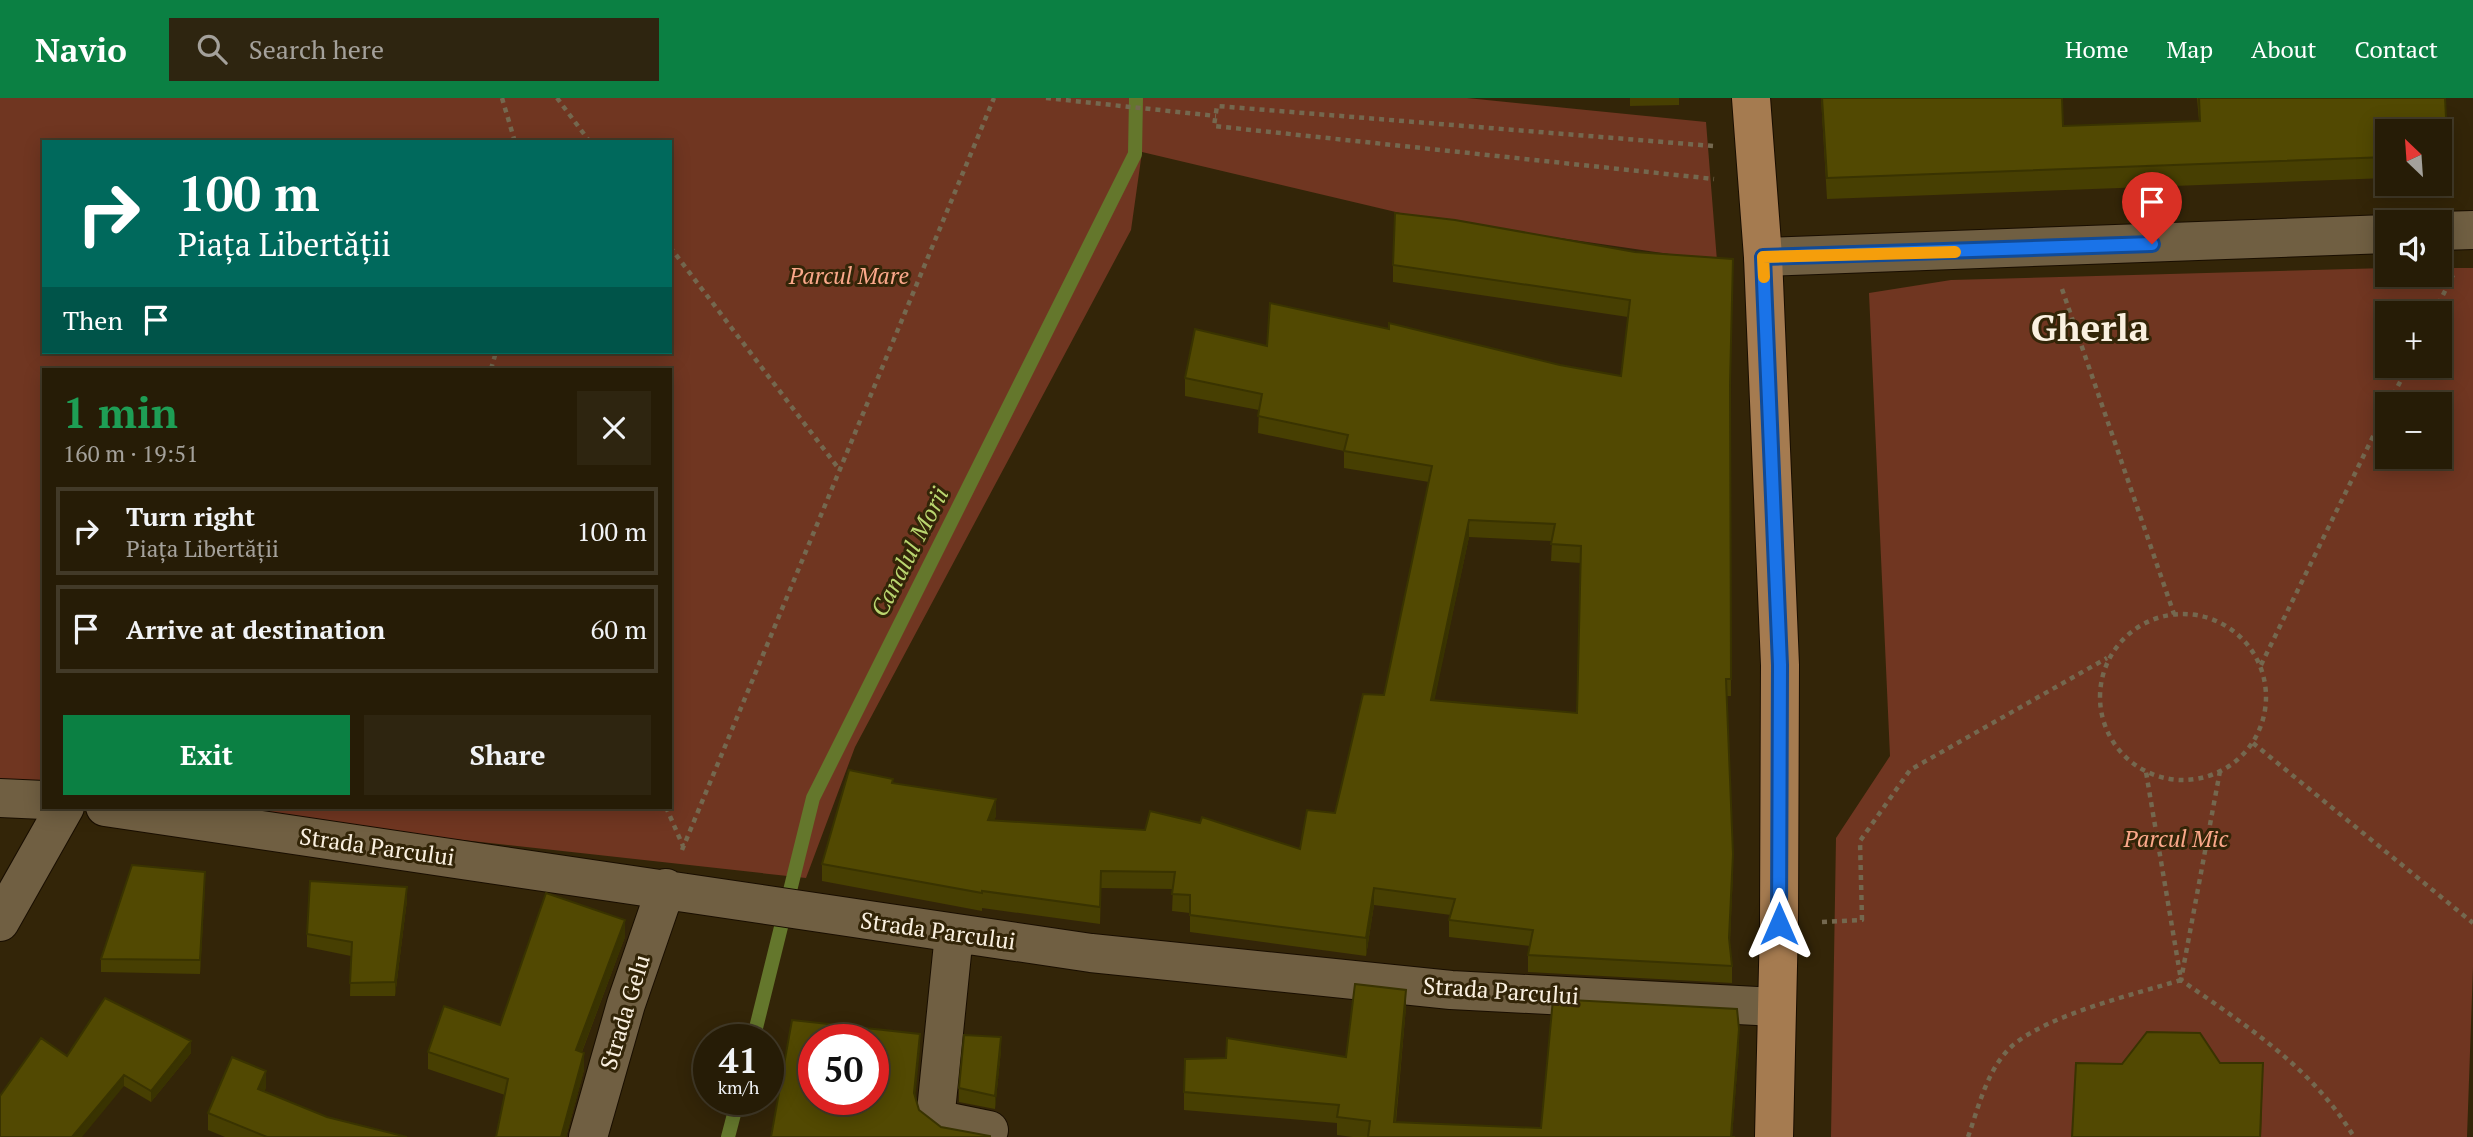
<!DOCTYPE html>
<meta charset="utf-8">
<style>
body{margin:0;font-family:"PT Serif",serif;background:#2e2510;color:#f1f3f6;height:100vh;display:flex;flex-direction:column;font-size:26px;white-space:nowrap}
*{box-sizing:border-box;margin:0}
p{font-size:23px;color:#a4a19b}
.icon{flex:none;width:38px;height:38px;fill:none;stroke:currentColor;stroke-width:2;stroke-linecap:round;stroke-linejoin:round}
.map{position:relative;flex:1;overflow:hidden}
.details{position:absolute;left:42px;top:270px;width:630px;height:441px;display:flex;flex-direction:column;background:#261c06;border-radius:0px;box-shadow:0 4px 18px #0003,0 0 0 2px #423a28}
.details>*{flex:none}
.guide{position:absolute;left:42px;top:42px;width:630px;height:214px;border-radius:0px;box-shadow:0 4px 18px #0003,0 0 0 2px #423a28;background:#00695c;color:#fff;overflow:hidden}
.needle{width:46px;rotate:335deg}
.buttons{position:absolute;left:2375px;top:21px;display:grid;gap:14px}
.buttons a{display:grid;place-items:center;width:77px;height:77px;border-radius:0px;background:#261c06;box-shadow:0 4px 18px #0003,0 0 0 2px #423a28;font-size:35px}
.speed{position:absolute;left:693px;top:926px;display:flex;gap:14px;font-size:35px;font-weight:700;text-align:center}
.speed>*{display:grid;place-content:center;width:91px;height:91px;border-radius:50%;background:#261c06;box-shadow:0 4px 18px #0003,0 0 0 2px #423a28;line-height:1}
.speed small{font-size:18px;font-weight:400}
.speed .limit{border:10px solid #d22;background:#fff;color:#111}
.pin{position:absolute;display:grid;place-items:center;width:60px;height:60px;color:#fff;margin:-72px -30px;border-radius:50% 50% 50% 0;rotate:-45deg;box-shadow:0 0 7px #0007}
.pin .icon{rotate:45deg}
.me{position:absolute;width:77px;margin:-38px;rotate:0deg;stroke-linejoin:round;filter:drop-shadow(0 0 5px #0008)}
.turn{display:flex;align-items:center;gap:24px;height:147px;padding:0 21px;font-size:32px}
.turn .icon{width:91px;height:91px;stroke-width:2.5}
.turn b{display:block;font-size:49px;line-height:60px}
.then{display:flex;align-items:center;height:66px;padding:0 21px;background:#0003;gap:14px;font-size:26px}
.round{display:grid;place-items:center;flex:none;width:74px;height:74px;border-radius:0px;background:#2e2510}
.head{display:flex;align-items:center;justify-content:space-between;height:119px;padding:0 21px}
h1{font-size:42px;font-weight:600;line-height:52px;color:#1e9e55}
.action{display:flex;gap:14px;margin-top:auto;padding:14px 21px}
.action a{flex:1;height:80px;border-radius:0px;background:#0b8043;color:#fff;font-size:28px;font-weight:600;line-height:80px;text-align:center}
.action a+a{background:#2e2510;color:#f1f3f6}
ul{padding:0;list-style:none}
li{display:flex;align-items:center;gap:21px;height:88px;margin:0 14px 10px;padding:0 7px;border:4px solid #423a28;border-radius:0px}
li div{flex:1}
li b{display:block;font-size:26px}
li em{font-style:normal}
header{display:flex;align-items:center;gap:42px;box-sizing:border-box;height:98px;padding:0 35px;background:#0b8043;color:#fff}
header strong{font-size:33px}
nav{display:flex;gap:38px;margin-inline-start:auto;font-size:24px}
.search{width:490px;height:63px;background:#2e2510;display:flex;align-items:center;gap:18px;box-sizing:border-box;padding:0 24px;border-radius:0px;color:#a4a19b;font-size:26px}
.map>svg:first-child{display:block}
.green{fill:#703621;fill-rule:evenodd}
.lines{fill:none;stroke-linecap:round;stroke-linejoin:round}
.stream{stroke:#64772c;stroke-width:14}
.minor-casing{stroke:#190e00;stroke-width:40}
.major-casing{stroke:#190e00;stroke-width:40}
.path{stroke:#74684f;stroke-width:4.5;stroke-dasharray:5 5;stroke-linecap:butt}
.minor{stroke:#705f42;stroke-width:38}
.major{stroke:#a57b50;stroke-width:38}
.wall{fill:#473f02;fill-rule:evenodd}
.shaded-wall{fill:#393301}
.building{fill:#524902;stroke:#393301;stroke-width:2;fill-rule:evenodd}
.route-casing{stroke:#114b97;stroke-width:18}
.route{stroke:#1a73e8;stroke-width:12}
.slow{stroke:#f59e0b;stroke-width:12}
.labels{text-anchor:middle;stroke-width:6;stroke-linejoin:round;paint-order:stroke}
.park-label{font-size:23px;font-style:italic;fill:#fba88a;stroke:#332508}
.street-label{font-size:23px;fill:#faf0e0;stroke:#332508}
.water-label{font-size:24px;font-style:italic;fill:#bad66f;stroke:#332508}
.town-label{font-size:37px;font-weight:bold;fill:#faf0e0;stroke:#332508}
</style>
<header>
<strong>Navio</strong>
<div class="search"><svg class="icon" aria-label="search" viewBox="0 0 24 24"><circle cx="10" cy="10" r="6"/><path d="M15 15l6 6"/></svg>Search here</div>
<nav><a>Home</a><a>Map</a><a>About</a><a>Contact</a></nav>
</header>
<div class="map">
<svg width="2473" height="1039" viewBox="0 0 2473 1039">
<rect width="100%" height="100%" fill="#332508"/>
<path class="green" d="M 0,0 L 1467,0 L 1706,24 L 1717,163 L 1417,119 L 1142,54 L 1131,132 L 855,649 L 806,780 L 163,709 L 670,709 L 670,271 L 44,271 L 44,695 L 0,691 ZM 44,44 L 670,44 L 670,254 L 44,254 Z
M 2387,170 L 2387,177 L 2440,177 L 2440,170 L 2473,170 L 2473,869 L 2467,1039 L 1831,1039 L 1836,740 L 1890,658 L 1869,195 L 1951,182 ZM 2387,215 L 2440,215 L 2440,268 L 2387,268 ZM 2387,306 L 2440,306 L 2440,359 L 2387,359 Z"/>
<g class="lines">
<path class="stream" d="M 753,942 L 813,700 L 1135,56 L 1136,0
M 728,1039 L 738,1001"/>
<g class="minor-casing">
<path id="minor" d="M 2440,133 L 2473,132
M 1763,159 L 2387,136
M 0,700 L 44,702
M 105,709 L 1091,855 L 1451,892 L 1776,909
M 0,824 L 65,709
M 954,836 L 936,1013 L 945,1023 L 989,1032
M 588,1039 L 626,906 L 666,790"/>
</g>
<g class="major-casing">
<path id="major" d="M 1751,0 L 1763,159 L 1780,567 L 1779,826 L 1774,1039"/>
</g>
<path class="path" d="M 502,0 L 515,44
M 557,0 L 590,44
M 1046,0 L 1216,18
M 1713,48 L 1217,8 L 1214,28 L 1714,81
M 670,149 L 839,371
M 2062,191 L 2174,516
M 2434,215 L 2453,177
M 491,271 L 496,254
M 2389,306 L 2408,268
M2100 599a83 83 0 1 1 166 0a83 83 0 1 1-166 0Z
M 2261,567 L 2387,310
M 2253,645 L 2473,825
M 2220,673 L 2181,882 C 2245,927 2313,970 2354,1039
M 666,709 L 683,748
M 682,752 L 994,0
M 1822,824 L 1862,822 L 1860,743 L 1910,672 L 2107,560
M 1968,1039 C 1979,1008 1987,971 2012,948 C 2047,917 2135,896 2181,882 L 2146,674"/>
<use href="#minor" class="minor"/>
<use href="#major" class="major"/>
</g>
<path class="wall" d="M 1630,0 L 1679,0 L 1679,7 L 1630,8 Z
M 1821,0 L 2062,0 L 2063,28 L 2199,23 L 2197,0 L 2445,0 L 2448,78 L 2440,78 L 2440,33 L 2387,33 L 2387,80 L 1827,101 Z
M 1635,154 L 1730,299 L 1731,598 L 1726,598 L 1733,774 L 1730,845 L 1732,868 L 1732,885 L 1528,874 L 1528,857 L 1530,848 L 1449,839 L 1449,822 L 1451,817 L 1374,807 L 1366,858 L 1190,834 L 1190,815 L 1172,813 L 1173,791 L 1101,790 L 1100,826 L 982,810 L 982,813 L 822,783 L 822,766 L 893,685 L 996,718 L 994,722 L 1300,751 L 1335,715 L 1384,597 L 1429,384 L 1344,370 L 1344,353 L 1258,335 L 1259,312 L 1185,298 L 1185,280 L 1267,248 L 1560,267 L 1621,278 L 1628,219 L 1393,184 L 1393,167 ZM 1469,439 L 1552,443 L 1551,463 L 1581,465 L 1577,615 L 1434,602 Z
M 205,787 L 200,876 L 101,874 L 101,861 Z
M 407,802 L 395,898 L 350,898 L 351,858 L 307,849 L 307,836 Z
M 625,839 L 582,954 L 584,972 L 566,1039 L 496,1039 L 505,997 L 428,971 L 428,954 L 500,927 Z
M 1406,909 L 1396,1024 L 1541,1030 L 1739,949 L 1732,1039 L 1735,1039 L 1353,1039 L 1337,1037 L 1337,1025 L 1184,1012 L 1184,994 L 1346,959 Z
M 1001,952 L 995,1011 L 959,1004 L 959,990 Z
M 191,955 L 151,1004 L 124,988 L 67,958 Z
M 266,990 L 264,993 L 327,1019 L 407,1039 L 225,1039 L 208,1032 L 208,1015 Z"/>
<path class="shaded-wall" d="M 1469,422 L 1469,439 L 1431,619 L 1431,602 Z
M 996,701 L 996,718 L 988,739 L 988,722 Z
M 1733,756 L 1733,774 L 1729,857 L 1729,840 Z
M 205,774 L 205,787 L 200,876 L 200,862 Z
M 407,789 L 407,802 L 395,898 L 395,884 Z
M 1374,790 L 1374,807 L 1366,858 L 1366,840 Z
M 625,822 L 625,839 L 576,969 L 576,952 Z
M 1406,892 L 1406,909 L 1394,1039 L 1394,1024 Z
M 1739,931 L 1739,949 L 1732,1039 L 1731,1039 Z
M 920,936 L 920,952 L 914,1011 L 914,995 Z
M 1001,939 L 1001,952 L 995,1011 L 995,998 Z
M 191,943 L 191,955 L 151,1004 L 151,993 Z
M 584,955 L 584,972 L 566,1039 L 561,1039 Z
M 2263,965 L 2261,1039 L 2260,1039 Z
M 266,973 L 266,990 L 258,1008 L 258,991 Z
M 124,977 L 124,988 L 82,1039 L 72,1039 Z"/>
<path class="building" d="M 1822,0 L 2062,0 L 2063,28 L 2200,23 L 2199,0 L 2445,0 L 2448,57 L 2440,57 L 2440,33 L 2387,33 L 2387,59 L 1827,80 Z
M 1395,115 L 1455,122 L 1635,154 L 1733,161 L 1730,285 L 1731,581 L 1726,581 L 1733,756 L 1729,840 L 1732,868 L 1528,857 L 1533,832 L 1449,822 L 1455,801 L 1374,790 L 1366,840 L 1190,817 L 1190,797 L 1172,796 L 1175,774 L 1101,773 L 1100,809 L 982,793 L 982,795 L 822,766 L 849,672 L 893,681 L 892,685 L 996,701 L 988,722 L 1145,732 L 1150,713 L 1200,725 L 1202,719 L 1300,751 L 1307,712 L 1335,715 L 1363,596 L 1384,597 L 1432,368 L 1344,353 L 1348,337 L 1258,318 L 1262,296 L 1185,280 L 1195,231 L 1267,248 L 1270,205 L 1389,231 L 1389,225 L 1560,267 L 1621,278 L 1630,202 L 1393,167 ZM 1469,422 L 1555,426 L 1551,446 L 1581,448 L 1577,615 L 1431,602 Z
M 132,767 L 205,774 L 200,862 L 101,861 Z
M 310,783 L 407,789 L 395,884 L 350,885 L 352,844 L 307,836 Z
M 546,795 L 625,822 L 576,952 L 584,955 L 561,1039 L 496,1039 L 508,981 L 428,954 L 444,908 L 500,927 Z
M 1355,886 L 1406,892 L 1394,1024 L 1541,1030 L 1553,901 L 1737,911 L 1739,931 L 1731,1039 L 1735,1039 L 1368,1039 L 1370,1023 L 1337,1019 L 1339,1007 L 1184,994 L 1185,961 L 1226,960 L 1227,940 L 1346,959 Z
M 105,900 L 191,943 L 151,993 L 124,977 L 72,1039 L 0,1039 L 0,998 L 41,940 L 67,958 Z
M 792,922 L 920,936 L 914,995 L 919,1012 L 941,1029 L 990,1038 L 990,1039 L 771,1039 ZM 814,942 L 873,942 L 873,1001 L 814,1001 Z
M 2147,934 L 2200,935 L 2220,965 L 2263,965 L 2260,1039 L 2072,1039 L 2076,965 L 2122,966 Z
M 964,937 L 1001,939 L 995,998 L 959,990 Z
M 232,959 L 266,973 L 258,991 L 327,1019 L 407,1039 L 267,1039 L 208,1015 Z"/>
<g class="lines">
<g class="route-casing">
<path id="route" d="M 1779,826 L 1780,567 L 1763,159 L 2152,146"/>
</g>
<use href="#route" class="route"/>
<path class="slow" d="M 1764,179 L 1763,159 L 1955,154"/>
</g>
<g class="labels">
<g class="park-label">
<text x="849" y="186">Parcul Mare</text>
<text x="2176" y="749">Parcul Mic</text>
</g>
<g class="street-label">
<text transform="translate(377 749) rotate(8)" y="8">Strada Parcului</text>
<text transform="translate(938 833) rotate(8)" y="8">Strada Parcului</text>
<text transform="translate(1501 893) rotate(4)" y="8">Strada Parcului</text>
<text transform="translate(625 914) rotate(-73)" y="8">Strada Gelu</text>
</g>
<g class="water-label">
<text transform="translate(910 454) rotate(-63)" y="8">Canalul Morii</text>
</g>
<g class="town-label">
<text x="2090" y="243">Gherla</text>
</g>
</g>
</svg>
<div class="buttons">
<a><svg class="needle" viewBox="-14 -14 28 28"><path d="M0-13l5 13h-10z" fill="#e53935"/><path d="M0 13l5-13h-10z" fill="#a4a19b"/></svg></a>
<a><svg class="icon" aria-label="sound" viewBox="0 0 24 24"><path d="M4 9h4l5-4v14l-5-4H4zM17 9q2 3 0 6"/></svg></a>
<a>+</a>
<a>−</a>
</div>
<div class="speed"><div>41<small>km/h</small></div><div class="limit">50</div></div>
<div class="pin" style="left:2152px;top:146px;background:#d93025"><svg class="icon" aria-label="arrive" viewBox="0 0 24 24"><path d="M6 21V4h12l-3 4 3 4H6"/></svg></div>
<svg class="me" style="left:1779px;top:826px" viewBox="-20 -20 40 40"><path d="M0-17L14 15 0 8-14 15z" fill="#1a73e8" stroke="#fff" stroke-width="4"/></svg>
<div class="guide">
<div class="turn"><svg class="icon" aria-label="right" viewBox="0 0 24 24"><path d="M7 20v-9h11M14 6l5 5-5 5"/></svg><div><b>100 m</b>Piața Libertății</div></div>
<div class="then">Then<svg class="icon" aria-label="arrive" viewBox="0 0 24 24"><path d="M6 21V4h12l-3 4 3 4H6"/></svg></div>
</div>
<section class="details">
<div class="head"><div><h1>1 min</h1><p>160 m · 19:51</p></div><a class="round"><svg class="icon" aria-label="close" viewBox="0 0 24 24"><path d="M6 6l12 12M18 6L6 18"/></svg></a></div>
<ul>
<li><svg class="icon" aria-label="right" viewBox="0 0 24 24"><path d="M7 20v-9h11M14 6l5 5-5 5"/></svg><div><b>Turn right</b><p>Piața Libertății</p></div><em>100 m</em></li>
<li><svg class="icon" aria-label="arrive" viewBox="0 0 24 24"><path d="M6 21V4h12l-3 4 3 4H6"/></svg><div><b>Arrive at destination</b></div><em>60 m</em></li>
</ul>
<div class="action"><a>Exit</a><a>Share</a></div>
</section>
</div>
